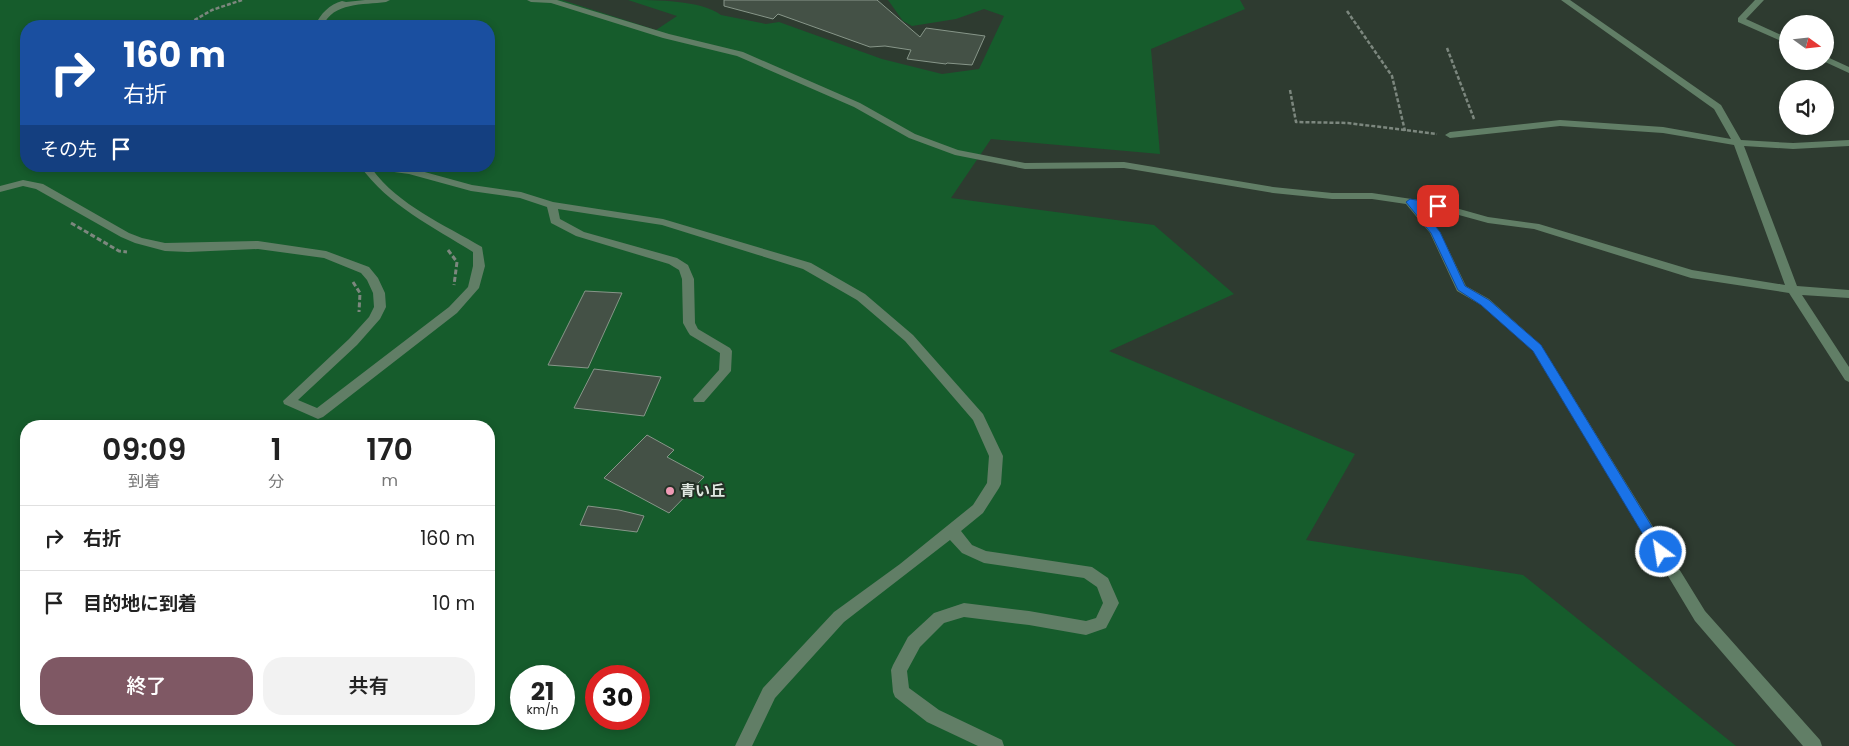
<!DOCTYPE html>
<html lang="ja">
<meta charset="utf-8">
<style>
body{margin:0;font-family:Poppins,"Noto Sans JP",sans-serif;background:#f2f2f2;color:#222;height:100vh;display:flex;flex-direction:column;font-size:19px;white-space:nowrap}
*{box-sizing:border-box;margin:0}
p{font-size:16px;color:#767676}
.icon{flex:none;width:28px;height:28px;fill:none;stroke:currentColor;stroke-width:2;stroke-linecap:round;stroke-linejoin:round}
.map{position:relative;flex:1;overflow:hidden}
.side{position:absolute;left:20px;top:420px;width:475px;height:305px;display:flex;flex-direction:column;background:#fff;border-radius:20px;box-shadow:0 2px 8px #0003}
.side>*{flex:none}
.guide{position:absolute;left:20px;top:20px;width:475px;height:152px;border-radius:20px;box-shadow:0 2px 8px #0003;background:#1a4fa0;color:#fff;overflow:hidden}
.needle{width:32px;rotate:105deg}
.controls{position:absolute;left:1779px;top:15px;display:grid;gap:10px}
.controls a{display:grid;place-items:center;width:55px;height:55px;border-radius:50%;background:#fff;box-shadow:0 2px 8px #0003;font-size:25px}
.speed{position:absolute;left:510px;top:665px;display:flex;gap:10px;font-size:25px;font-weight:700;text-align:center}
.speed>*{display:grid;place-content:center;width:65px;height:65px;border-radius:50%;background:#fff;box-shadow:0 2px 8px #0003;line-height:1}
.speed small{font-size:12px;font-weight:400}
.speed .limit{border:8px solid #d22;background:#fff;color:#111}
.pin{position:absolute;display:grid;place-items:center;width:42px;height:42px;color:#fff;margin:-21px;border-radius:10px;box-shadow:0 2px 8px #0006}
.me{position:absolute;width:55px;margin:-28px;rotate:329deg;stroke-linejoin:round;filter:drop-shadow(0 0 4px #0008)}
.turn{display:flex;align-items:center;gap:18px;height:105px;padding:0 20px;font-size:22px}
.turn .icon{width:65px;height:65px;stroke-width:2.5}
.turn b{display:block;font-size:35px;line-height:42px}
.then{display:flex;align-items:center;height:48px;padding:0 20px;background:#0003;gap:10px;font-size:19px}
.eta{display:flex;justify-content:space-evenly;align-items:center;height:85px;text-align:center}
.eta b{font-size:30px;font-weight:600;line-height:35px}
.primary-button{display:flex;gap:10px;margin-top:auto;padding:10px 20px}
.primary-button a{flex:1;height:58px;border-radius:20px;background:#7f5864;color:#fff;font-size:20px;font-weight:600;line-height:58px;text-align:center}
.primary-button a+a{background:#f2f2f2;color:#222}
ul{padding:0;list-style:none}
li{display:flex;align-items:center;gap:15px;height:65px;padding:0 20px;border-top:1px solid #e0e0e0}
li div{flex:1}
li b{display:block;font-size:19px}
li em{font-style:normal}
.map>svg:first-child{display:block}
.green{fill:#165c2c;fill-rule:evenodd}
.building{fill:#445146;stroke:#879689}
.lines{fill:none;stroke-linecap:round;stroke-linejoin:round}
.path-far1{stroke:#7c877e;stroke-width:2.5;stroke-dasharray:4 2;stroke-linecap:butt}
.path{stroke:#7c877e;stroke-width:3;stroke-dasharray:5 2.5;stroke-linecap:butt}
.minor{fill:#617e66;fill-rule:evenodd}
.route{fill:#1a73e8;stroke:#114b97}
.poi-dot{fill:#f09ab5;stroke:#243126;stroke-width:2}
.labels{text-anchor:middle;stroke-width:4;stroke-linejoin:round;paint-order:stroke}
.poi-label{font-size:15px;font-weight:bold;fill:#e0e8e1;stroke:#243126;text-anchor:start}
</style>
<div class="map">
<svg width="1849" height="746" viewBox="0 0 1849 746">
<rect width="100%" height="100%" fill="#2e3b30"/>
<path class="green" d="M 0,0 L 562,0 L 656,30 L 677,16 L 628,0 C 657,0 700,0 721,15 L 766,24 L 779,22 L 882,59 L 942,74 L 979,69 L 1004,16 L 984,9 L 956,19 L 912,26 L 903,21 L 888,0 L 1240,0 L 1245,9 L 1151,49 L 1160,154 L 991,139 L 951,198 L 1154,225 L 1234,294 L 1109,351 L 1355,454 L 1306,540 L 1523,575 L 1736,746 L 0,746 ZM 26,26 L 489,26 L 489,166 L 26,166 ZM 26,426 L 489,426 L 489,719 L 26,719 ZM 521,676 L 564,676 L 564,719 L 521,719 ZM 596,676 L 639,676 L 639,719 L 596,719 Z"/>
<path class="building" d="M 724,0 L 877,0 L 920,37 L 926,28 L 985,36 L 972,65 L 947,63 L 946,64 L 907,59 L 911,50 L 885,46 L 870,47 L 778,14 L 773,19 L 724,6 Z
M 585,291 L 622,293 L 588,368 L 548,365 Z
M 594,369 L 661,377 L 644,416 L 574,408 Z
M 647,435 L 674,450 L 667,457 L 704,477 L 669,513 L 604,478 Z
M 588,506 L 619,510 L 644,516 L 637,532 L 580,525 Z"/>
<g class="lines">
<path class="path-far1" d="M 1347,11 L 1392,76 L 1405,131
M 184,26 L 212,10 L 242,0
M 1447,48 L 1474,119
M 1290,90 L 1296,122 L 1348,123 L 1437,134"/>
<path class="path" d="M 71,223 L 119,251 L 127,252
M 448,250 L 457,262 L 454,285
M 353,282 L 360,293 L 359,312"/>
<path class="minor" d="M 365,0 L 390,0 L 386,2 C 363,5 333,2 323,26 L 315,26 C 320,14 330,4 342,1 L 346,2 Z
M 527,0 L 557,0 L 669,34 L 743,52 L 860,103 L 915,134 L 958,150 L 1025,163 L 1124,162 L 1273,187 L 1332,193 L 1372,193 L 1438,203 L 1488,217 L 1539,224 L 1692,270 L 1785,285 L 1734,145 L 1663,133 L 1560,126 L 1450,138 L 1445,135 L 1450,132 L 1560,120 L 1663,127 L 1731,139 L 1714,109 L 1561,0 L 1570,0 L 1721,105 L 1741,140 L 1793,143 L 1849,140 L 1849,146 L 1793,149 L 1744,146 L 1797,286 L 1849,290 L 1849,298 L 1802,295 L 1849,367 L 1849,382 L 1845,380 L 1789,293 L 1691,278 L 1534,229 L 1488,223 L 1437,209 L 1419,206 L 1440,232 L 1466,286 L 1489,299 L 1541,345 L 1705,611 L 1820,740 L 1822,746 L 1803,746 L 1695,621 L 1533,351 L 1481,305 L 1457,291 L 1430,233 L 1406,204 L 1372,199 L 1332,199 L 1273,193 L 1124,168 L 1025,169 L 955,155 L 909,138 L 854,107 L 737,56 L 663,38 L 551,3 L 531,2 Z
M 1755,0 L 1764,0 L 1746,19 L 1788,38 L 1788,44 L 1738,22 L 1738,18 Z
M 1825,56 L 1849,67 L 1849,73 L 1823,61 L 1825,61 Z
M 360,166 L 410,168 L 472,185 L 521,192 L 553,202 L 663,219 L 811,263 L 865,294 L 913,335 L 983,414 L 1003,456 L 1001,484 L 999,488 L 983,513 L 961,531 L 972,545 L 986,551 L 1092,567 L 1108,578 L 1119,603 L 1106,628 L 1086,635 L 1029,625 L 964,617 L 944,623 L 920,647 L 907,671 L 909,688 L 939,710 L 1002,740 L 1004,746 L 978,746 L 927,722 L 895,697 L 893,692 L 891,670 L 893,665 L 908,637 L 934,613 L 964,603 L 1029,611 L 1086,621 L 1096,618 L 1103,603 L 1097,587 L 1084,578 L 984,563 L 962,553 L 950,540 L 844,622 L 775,698 L 752,746 L 735,746 L 763,688 L 834,612 L 900,564 L 973,505 L 987,483 L 989,456 L 973,420 L 905,341 L 857,300 L 803,269 L 662,225 L 558,209 L 560,219 L 584,232 L 677,258 L 688,265 L 694,279 L 695,323 L 698,329 L 730,348 L 732,351 L 731,371 L 704,402 L 694,402 L 693,399 L 719,370 L 720,353 L 690,335 L 688,332 L 683,323 L 682,279 L 679,270 L 669,264 L 576,236 L 551,223 L 547,207 L 520,198 L 471,191 L 409,174 L 372,169 C 398,205 445,225 482,247 L 485,266 L 479,288 L 457,313 L 323,417 L 318,419 L 284,404 L 283,401 L 349,339 L 369,317 L 374,307 L 373,293 L 367,280 L 361,273 L 324,258 L 258,249 L 188,252 L 165,251 L 135,243 L 121,237 L 36,189 L 23,186 L 0,192 L 0,186 L 23,180 L 43,184 L 129,233 L 142,238 L 165,243 L 258,241 L 326,251 L 369,267 L 378,278 L 385,293 L 386,307 L 380,319 L 357,345 L 298,400 L 317,408 L 449,307 L 468,287 L 473,266 L 473,252 C 433,227 388,205 360,166 Z"/>
</g>
<path class="route" d="M 1410,199 L 1442,204 L 1443,206 L 1438,209 L 1419,206 L 1440,232 L 1465,286 L 1489,300 L 1541,345 L 1665,548 L 1667,552 L 1665,556 L 1661,558 L 1656,556 L 1533,351 L 1481,305 L 1458,290 L 1431,233 L 1406,202 Z"/>
<circle class="poi-dot" cx="670" cy="491" r="5"/>
<g class="labels">
<g class="poi-label">
<text x="680" y="496">青い丘</text>
</g>
</g>
</svg>
<div class="controls">
<a><svg class="needle" viewBox="-14 -14 28 28"><path d="M0-13l5 13h-10z" fill="#e53935"/><path d="M0 13l5-13h-10z" fill="#767676"/></svg></a>
<a><svg class="icon" aria-label="sound" viewBox="0 0 24 24"><path d="M4 9h4l5-4v14l-5-4H4zM17 9q2 3 0 6"/></svg></a>
</div>
<div class="speed"><div>21<small>km/h</small></div><div class="limit">30</div></div>
<div class="pin" style="left:1438px;top:206px;background:#d93025"><svg class="icon" aria-label="arrive" viewBox="0 0 24 24"><path d="M6 21V4h12l-3 4 3 4H6"/></svg></div>
<svg class="me" style="left:1661px;top:552px" viewBox="-20 -20 40 40"><circle r="17" fill="#1a73e8" stroke="#fff" stroke-width="3"/><path d="M0-11L8 9 0 5-8 9z" fill="#fff"/></svg>
<div class="guide">
<div class="turn"><svg class="icon" aria-label="right" viewBox="0 0 24 24"><path d="M7 20v-9h11M14 6l5 5-5 5"/></svg><div><b>160 m</b>右折</div></div>
<div class="then">その先<svg class="icon" aria-label="arrive" viewBox="0 0 24 24"><path d="M6 21V4h12l-3 4 3 4H6"/></svg></div>
</div>
<section class="side">
<div class="eta">
<div><b>09:09</b><p>到着</p></div>
<div><b>1</b><p>分</p></div>
<div><b>170</b><p>m</p></div>
</div>
<ul>
<li><svg class="icon" aria-label="right" viewBox="0 0 24 24"><path d="M7 20v-9h11M14 6l5 5-5 5"/></svg><div><b>右折</b></div><em>160 m</em></li>
<li><svg class="icon" aria-label="arrive" viewBox="0 0 24 24"><path d="M6 21V4h12l-3 4 3 4H6"/></svg><div><b>目的地に到着</b></div><em>10 m</em></li>
</ul>
<div class="primary-button"><a>終了</a><a>共有</a></div>
</section>
</div>
